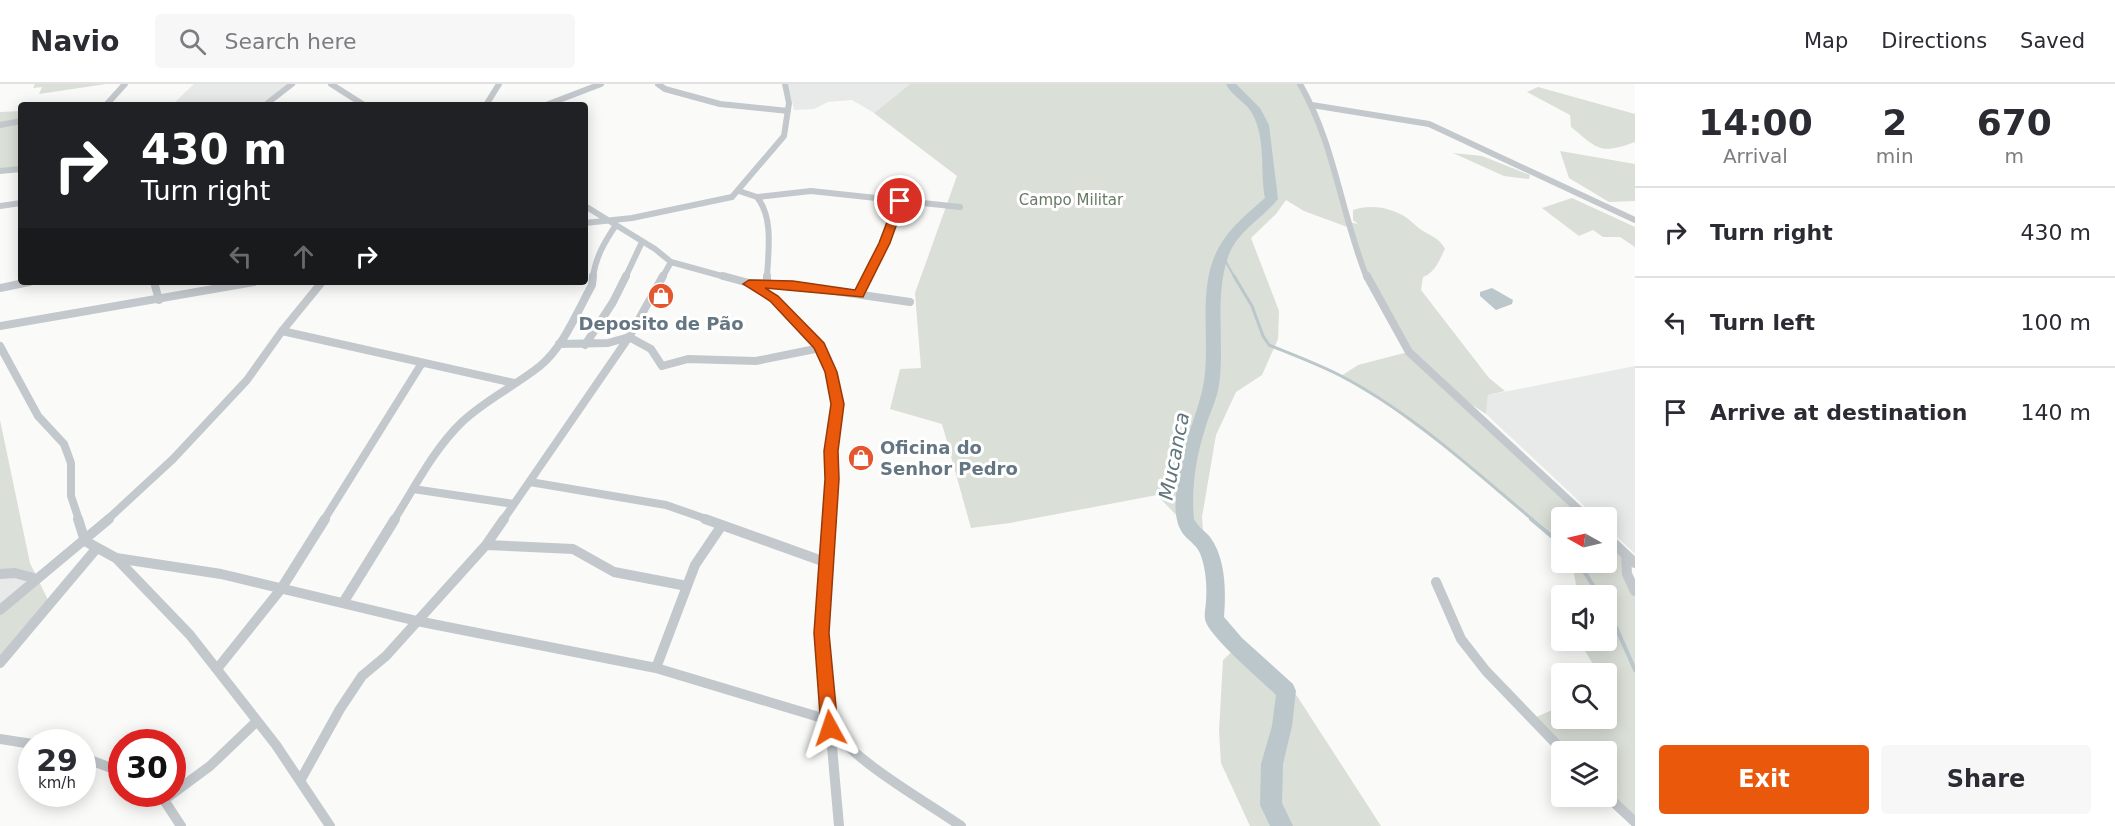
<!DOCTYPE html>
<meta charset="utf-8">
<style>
body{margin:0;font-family:"DejaVu Sans",sans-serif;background:#f7f7f7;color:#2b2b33;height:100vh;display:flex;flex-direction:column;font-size:22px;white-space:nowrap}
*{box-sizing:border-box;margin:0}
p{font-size:20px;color:#7c7c81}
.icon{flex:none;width:33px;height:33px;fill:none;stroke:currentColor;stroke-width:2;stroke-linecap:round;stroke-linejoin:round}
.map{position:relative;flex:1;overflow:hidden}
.panel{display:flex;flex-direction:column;background:#fff;width:480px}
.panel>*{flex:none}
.guide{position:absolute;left:18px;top:18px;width:570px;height:183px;border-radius:6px;box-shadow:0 3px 15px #0003;background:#202124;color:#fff;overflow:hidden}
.needle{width:39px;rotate:278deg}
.controls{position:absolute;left:1551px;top:423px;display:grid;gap:12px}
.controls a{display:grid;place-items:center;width:66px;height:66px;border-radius:6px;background:#fff;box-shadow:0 3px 15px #0003;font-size:30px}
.speed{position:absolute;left:18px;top:645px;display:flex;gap:12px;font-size:30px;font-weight:700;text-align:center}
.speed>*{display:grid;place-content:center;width:78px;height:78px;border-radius:50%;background:#fff;box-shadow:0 3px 15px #0003;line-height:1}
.speed small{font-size:15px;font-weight:400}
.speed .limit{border:9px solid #d22;background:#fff;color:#111}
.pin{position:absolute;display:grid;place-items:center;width:51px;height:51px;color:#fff;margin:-26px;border:3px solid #fff;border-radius:50%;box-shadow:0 2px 6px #0007}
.me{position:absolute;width:66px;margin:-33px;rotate:355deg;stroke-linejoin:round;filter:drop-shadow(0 0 4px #0008)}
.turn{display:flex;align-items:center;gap:21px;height:126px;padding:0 24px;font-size:27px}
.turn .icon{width:78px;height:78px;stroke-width:2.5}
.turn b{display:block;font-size:42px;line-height:51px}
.lanes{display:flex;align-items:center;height:57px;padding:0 24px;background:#0003;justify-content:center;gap:30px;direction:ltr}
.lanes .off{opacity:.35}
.eta{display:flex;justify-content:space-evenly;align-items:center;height:102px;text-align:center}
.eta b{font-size:36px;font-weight:600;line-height:42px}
.button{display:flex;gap:12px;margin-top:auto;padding:12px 24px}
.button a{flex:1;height:69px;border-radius:6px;background:#ea580c;color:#fff;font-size:24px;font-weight:600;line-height:69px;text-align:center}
.button a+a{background:#f7f7f7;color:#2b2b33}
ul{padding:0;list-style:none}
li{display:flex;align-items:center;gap:18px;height:90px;padding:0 24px;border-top:2px solid #e1e1e2}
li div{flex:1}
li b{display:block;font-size:22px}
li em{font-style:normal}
header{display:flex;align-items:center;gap:36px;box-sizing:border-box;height:84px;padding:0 30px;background:#fff;border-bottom:2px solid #e1e1e2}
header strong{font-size:28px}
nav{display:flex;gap:33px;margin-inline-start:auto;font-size:21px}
.search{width:420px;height:54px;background:#f7f7f7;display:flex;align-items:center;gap:15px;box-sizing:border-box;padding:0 21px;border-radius:6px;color:#7c7c81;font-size:22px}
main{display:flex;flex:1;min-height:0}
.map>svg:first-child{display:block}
.built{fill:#e8e9e9}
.green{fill:#dadfd7}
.water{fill:#bbc7cb}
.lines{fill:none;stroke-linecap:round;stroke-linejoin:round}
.stream-far2{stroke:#bbc7cb;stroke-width:2}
.stream-far1{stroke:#bbc7cb;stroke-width:3}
.stream{stroke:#bbc7cb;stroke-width:4}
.river{fill:#bbc7cb;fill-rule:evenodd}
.street-far2{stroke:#c3c8cc;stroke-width:6}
.street-far1{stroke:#c3c8cc;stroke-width:8}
.street{stroke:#c3c8cc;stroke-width:10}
.route{fill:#ea580c;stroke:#983908;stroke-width:1.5}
.labels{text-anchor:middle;stroke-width:6;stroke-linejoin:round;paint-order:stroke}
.far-park-label{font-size:15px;fill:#687a64;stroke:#fff}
.poi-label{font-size:18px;font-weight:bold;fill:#657683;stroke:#fff}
.water-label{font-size:20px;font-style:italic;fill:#60757c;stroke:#fff}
</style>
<header>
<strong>Navio</strong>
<div class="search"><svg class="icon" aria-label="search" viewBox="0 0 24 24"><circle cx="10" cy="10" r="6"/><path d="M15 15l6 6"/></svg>Search here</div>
<nav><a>Map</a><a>Directions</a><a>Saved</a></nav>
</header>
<main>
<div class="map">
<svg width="1635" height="742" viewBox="0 0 1635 742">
<rect width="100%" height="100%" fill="#fafaf8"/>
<path class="built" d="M 194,0 L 287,0 L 260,21 L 209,21 L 175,18 Z
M 788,0 L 910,0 L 874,29 L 852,16 L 828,18 L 814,25 L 794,26 Z
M 1635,282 L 1635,470 L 1607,443 L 1606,434 L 1596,433 L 1486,330 L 1488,311 Z
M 0,490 L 37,495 L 0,526 Z"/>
<path class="green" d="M 35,0 L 106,0 L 39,10 L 42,3 L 33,4 Z
M 910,0 L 1300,0 L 1306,9 L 1349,138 L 1358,140 L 1353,136 L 1353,126 C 1369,120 1389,123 1404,132 C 1411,136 1416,143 1423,147 C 1433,153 1439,154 1445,165 C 1439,176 1436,188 1423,193 L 1421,206 L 1489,294 L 1505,307 L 1488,311 L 1486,330 L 1463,315 L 1587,433 L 1562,434 L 1561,461 L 1460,375 L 1388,321 L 1341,292 L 1358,281 L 1408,268 L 1370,200 L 1350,144 L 1304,127 L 1286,116 L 1276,130 L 1251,154 L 1279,227 L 1278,255 L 1262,291 L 1236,308 L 1216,351 L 1202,433 L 1204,460 L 1157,411 L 1010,439 L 971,444 L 942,340 L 890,325 L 900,285 L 921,284 L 915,209 L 957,92 L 874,29 Z
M 1538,3 L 1635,30 L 1635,58 C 1600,71 1598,65 1571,43 L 1570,31 L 1527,8 Z
M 21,27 L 21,85 L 0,87 L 0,28 Z
M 1560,67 L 1635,80 L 1635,117 L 1609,118 L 1569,94 Z
M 1453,69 L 1482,72 L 1530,91 L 1529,95 L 1504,92 Z
M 1572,114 L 1635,143 L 1635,163 L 1620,153 L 1603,153 L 1593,146 L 1579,152 L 1542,124 Z
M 0,336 L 30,479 L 50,520 L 0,579 L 0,526 L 37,495 L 0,490 Z
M 1607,452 L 1626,471 L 1635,507 L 1635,738 L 1607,711 L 1606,668 L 1564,667 L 1532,635 L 1561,622 L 1562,634 L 1606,634 L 1606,590 L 1598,589 L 1584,565 L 1583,557 L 1606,556 L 1606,512 L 1578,511 L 1572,479 L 1606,478 Z
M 1238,562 L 1297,612 L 1381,742 L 1250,742 L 1221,679 L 1219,647 L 1223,576 Z"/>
<path class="water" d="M 1492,204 L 1513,216 L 1512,220 L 1496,226 L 1480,212 L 1480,208 Z"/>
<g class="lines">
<path class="stream-far2" d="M 1222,171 L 1235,194"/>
<path class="stream-far1" d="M 1234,192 L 1252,222 L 1263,252 L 1269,261 C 1293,271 1318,280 1341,292 C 1412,329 1473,386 1533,436"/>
<path class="stream" d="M 1531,435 L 1562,461
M 1578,478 L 1600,512
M 1606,521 L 1635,586"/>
<path class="river" d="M 1226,0 L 1236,0 L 1260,24 L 1269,41 L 1278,115 C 1262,135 1237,147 1228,173 C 1214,214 1225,259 1219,301 C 1217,316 1209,330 1205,345 C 1196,373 1191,405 1194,435 C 1198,443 1205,447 1210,453 C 1226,475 1226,507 1224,533 L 1242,554 L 1293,600 L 1296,607 L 1292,642 L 1283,680 L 1282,719 L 1293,742 L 1270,742 L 1260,721 L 1261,680 L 1272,642 L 1276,611 C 1262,597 1207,551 1205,535 C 1204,529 1206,522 1206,517 C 1207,502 1206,486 1201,472 C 1198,462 1190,458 1184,451 C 1171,435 1176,408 1179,389 C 1184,353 1202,322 1205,289 C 1209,249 1198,200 1219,163 C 1230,143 1248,129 1265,114 C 1260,88 1266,56 1253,31 C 1247,18 1232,13 1226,0 Z"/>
<path class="street-far2" d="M 331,0 L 364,21
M 658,0 L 665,5 L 720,20 L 788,27
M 1300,0 C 1335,61 1341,130 1367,194
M 106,21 L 125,0
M 265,21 L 292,0
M 486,21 L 499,0
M 546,21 L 601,0
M 1312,21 L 1429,40 L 1635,136
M 0,41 L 21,37
M 0,87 L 21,85
M 739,107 L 757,113 C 774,134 768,168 767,194
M 758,113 L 811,107 L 960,123
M 0,122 L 21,119
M 585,122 L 655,165 L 671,178 L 729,194
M 585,139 L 632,134 L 732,113 L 784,52 L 789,19 L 785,0
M 593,194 C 595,174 605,157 616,141
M 625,194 L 642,158
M 662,194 L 671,178
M 867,194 L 884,159 L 900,117"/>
<path class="street-far1" d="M 723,192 L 749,199 L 774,215 L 819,262 L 831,288 L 838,320 L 831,367 L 829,436
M 1367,192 L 1409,268 L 1588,434
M 154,198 L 159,216
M 749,199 L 793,201 L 910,218
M 767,200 L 767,192
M 0,204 L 29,198
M 859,210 L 868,192
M 0,242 L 254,198
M 282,247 L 514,299
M 559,260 L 608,259 L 629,253 L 651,265 L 662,282 L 688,275 L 756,277 L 820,264
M 585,261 L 613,218 L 626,192
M 0,262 L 38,332 L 64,360 L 71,379 L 71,412 L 79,436
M 530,398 L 666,421 L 709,436
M 413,405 L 514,420
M 107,436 L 173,375 L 247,296 L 282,247 L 322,198
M 324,436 L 422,279
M 394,436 C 415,403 433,366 462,338 C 485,316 515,302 540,282 C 564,262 577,228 592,201 L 593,192
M 503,436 L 629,253 L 663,192"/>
<path class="street" d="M 78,435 L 85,457 L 116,474 L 190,551 L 276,661 L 330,742
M 705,435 L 825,478
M 829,435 L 822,549 L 839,742
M 1606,452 L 1635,479
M 486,461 L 573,465 L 614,488 L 687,502
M 1626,471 L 1627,490 L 1635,507
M 116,474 L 221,490 L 417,537 L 656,584 L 829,636
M 0,490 L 15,489 L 37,495
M 1436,498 L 1461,555 L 1486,587 L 1564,668
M 343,519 L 395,435
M 0,526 L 109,435
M 0,579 L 96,465
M 656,584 L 695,481 L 722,441
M 217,585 L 281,505 L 325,435
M 830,644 C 865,684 917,712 961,742
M 0,655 L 32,660
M 82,673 L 122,688
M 300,697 L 340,625 L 362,592 L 386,572 L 486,461 L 504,435
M 156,710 L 164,716 L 181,742
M 1606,711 L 1635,738
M 164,716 L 210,682 L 257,637"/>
</g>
<path class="route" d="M 900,113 L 905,117 L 890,159 L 863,213 L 765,204 L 778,212 L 824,259 L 837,288 L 844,320 L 838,367 L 839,395 L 829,549 L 838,644 L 836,650 L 830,652 L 824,650 L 821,644 L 814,549 L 825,395 L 824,367 L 831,320 L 825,288 L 814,264 L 770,217 L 743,200 L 749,196 L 793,197 L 855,206 L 879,159 L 895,117 Z"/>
<defs>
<g id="shop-disc" transform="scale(1.35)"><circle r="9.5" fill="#e4572e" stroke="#fff"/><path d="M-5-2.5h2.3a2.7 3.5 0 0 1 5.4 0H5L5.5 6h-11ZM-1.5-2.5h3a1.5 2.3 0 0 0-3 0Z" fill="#fff"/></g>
</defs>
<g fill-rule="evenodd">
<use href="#shop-disc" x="661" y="212"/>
<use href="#shop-disc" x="861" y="374"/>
</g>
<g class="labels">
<g class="far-park-label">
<text x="1071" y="121">Campo Militar</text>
</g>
<g class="poi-label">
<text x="661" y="246">Deposito de Pão</text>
<text x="880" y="370" text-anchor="start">Oficina do<tspan x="880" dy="21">Senhor Pedro</tspan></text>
</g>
<g class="water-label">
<text transform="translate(1174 372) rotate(-79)" y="7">Mucanca</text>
</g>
</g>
</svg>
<div class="controls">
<a><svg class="needle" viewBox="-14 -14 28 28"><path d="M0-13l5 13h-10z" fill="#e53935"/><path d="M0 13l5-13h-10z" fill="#7c7c81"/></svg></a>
<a><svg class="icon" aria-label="sound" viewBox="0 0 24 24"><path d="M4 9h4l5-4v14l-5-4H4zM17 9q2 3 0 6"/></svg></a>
<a><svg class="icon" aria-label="search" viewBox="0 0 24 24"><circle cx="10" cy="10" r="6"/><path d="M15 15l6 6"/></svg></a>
<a><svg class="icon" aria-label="layers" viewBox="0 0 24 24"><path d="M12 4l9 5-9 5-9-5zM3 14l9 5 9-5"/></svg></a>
</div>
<div class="speed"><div>29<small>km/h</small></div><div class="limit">30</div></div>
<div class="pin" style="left:900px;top:117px;background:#d93025"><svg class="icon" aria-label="arrive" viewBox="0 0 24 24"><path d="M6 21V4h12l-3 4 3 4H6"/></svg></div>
<svg class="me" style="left:830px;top:644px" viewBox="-20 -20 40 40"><path d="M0-17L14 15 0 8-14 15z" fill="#ea580c" stroke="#fff" stroke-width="4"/></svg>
<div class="guide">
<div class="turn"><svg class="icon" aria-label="right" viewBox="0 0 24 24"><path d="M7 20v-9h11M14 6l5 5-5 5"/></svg><div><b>430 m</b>Turn right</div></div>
<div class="lanes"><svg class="icon off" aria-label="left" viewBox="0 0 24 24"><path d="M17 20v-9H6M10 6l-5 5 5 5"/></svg><svg class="icon off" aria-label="ahead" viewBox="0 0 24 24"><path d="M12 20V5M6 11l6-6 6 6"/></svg><svg class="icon" aria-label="right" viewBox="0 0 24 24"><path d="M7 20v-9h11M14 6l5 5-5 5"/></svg></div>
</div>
</div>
<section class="panel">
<div class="eta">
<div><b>14:00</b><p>Arrival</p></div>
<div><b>2</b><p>min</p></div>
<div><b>670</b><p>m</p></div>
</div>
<ul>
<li><svg class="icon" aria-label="right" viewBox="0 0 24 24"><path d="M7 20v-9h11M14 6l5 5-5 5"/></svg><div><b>Turn right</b></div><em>430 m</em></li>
<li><svg class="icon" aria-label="left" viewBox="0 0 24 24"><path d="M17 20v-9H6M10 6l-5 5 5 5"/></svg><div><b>Turn left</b></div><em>100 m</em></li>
<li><svg class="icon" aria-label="arrive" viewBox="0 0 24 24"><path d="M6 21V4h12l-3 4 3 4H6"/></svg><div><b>Arrive at destination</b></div><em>140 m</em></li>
</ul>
<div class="button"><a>Exit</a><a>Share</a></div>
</section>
</main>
